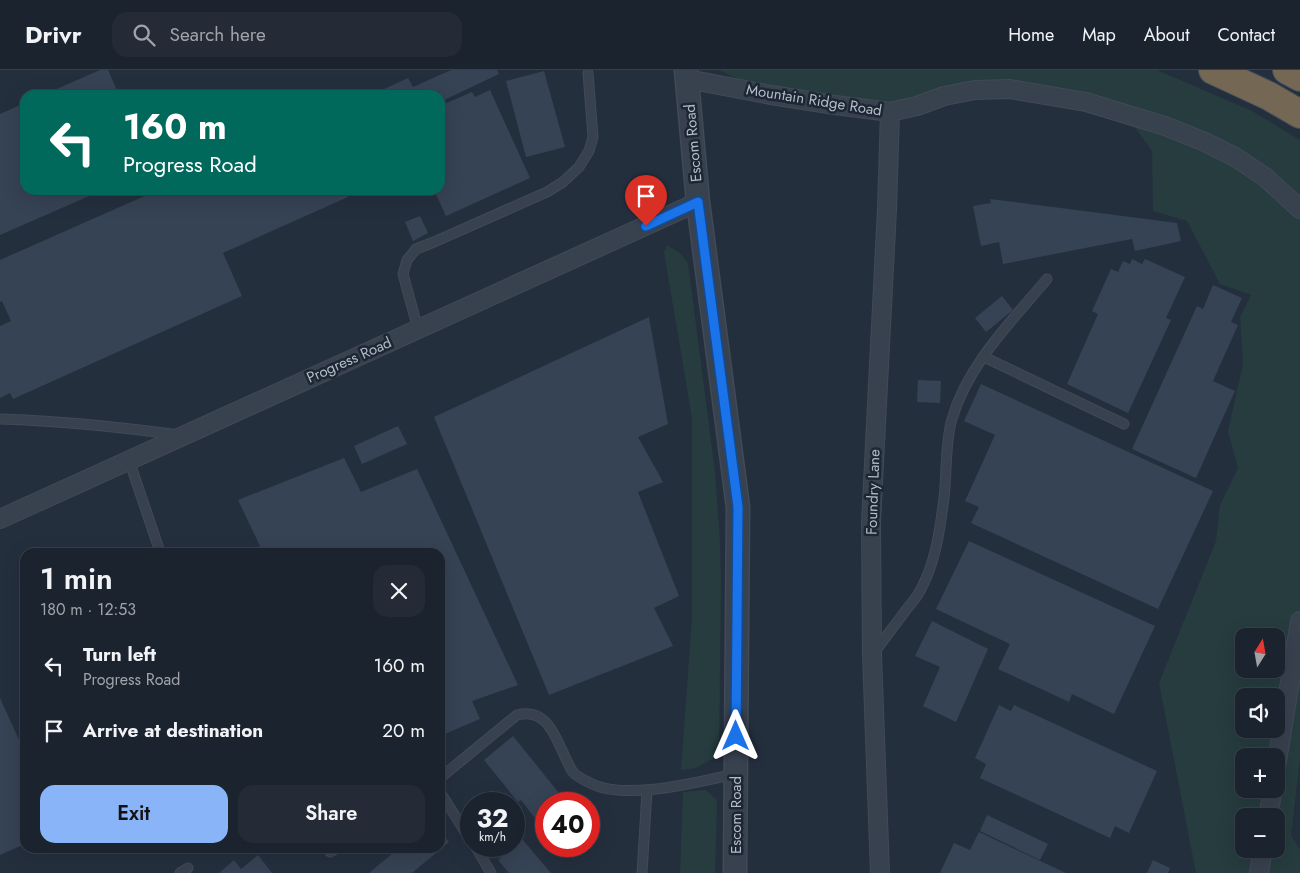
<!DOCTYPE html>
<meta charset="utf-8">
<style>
body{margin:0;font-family:Jost,sans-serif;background:#242b36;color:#f1f3f6;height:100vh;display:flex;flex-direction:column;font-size:19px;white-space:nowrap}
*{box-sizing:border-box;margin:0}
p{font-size:16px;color:#a0a4aa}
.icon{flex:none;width:28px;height:28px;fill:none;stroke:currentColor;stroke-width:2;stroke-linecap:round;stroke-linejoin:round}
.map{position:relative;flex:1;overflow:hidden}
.panel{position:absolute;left:20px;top:478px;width:425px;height:305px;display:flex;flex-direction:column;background:#1b232e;border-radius:15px;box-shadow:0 5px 20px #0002,0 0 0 1px #39404a}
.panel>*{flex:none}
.banner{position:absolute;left:20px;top:20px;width:425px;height:105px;border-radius:15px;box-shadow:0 5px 20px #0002,0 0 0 1px #39404a;background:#00695c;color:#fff;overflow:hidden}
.needle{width:32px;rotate:11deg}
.controls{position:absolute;left:1235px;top:558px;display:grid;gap:10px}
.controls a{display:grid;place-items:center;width:50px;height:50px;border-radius:10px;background:#1b232e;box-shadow:0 5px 20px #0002,0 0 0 1px #39404a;font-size:25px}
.speed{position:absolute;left:460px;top:722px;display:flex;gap:10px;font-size:25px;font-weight:700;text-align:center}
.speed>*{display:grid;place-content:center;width:65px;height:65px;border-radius:50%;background:#1b232e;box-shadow:0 5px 20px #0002,0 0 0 1px #39404a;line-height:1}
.speed small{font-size:12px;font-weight:400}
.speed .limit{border:8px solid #d22;background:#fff;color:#111}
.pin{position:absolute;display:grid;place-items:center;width:42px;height:42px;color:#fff;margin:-51px -21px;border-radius:50% 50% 50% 0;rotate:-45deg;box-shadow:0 0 5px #0007}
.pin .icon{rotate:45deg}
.me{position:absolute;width:55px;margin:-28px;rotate:0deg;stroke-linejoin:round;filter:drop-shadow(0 0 4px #0008)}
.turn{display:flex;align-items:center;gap:18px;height:105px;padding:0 20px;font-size:22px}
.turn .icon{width:65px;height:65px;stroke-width:2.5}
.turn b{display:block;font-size:35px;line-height:42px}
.round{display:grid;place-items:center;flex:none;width:52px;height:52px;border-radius:15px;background:#242b36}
.summary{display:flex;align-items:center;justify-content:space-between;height:85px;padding:0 20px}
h1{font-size:30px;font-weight:600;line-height:38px}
.primary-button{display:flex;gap:10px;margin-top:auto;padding:10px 20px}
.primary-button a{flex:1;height:58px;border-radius:15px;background:#8ab4f8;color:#111;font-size:20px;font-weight:600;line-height:58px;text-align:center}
.primary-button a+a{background:#242b36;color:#f1f3f6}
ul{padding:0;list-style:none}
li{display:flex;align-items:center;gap:15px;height:65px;padding:0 20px}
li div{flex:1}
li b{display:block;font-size:19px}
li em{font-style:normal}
header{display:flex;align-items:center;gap:30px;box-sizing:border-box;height:70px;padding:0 25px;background:#1b232e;border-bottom:1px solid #39404a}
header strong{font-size:24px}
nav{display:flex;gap:28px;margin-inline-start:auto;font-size:18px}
.search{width:350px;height:45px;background:#242b36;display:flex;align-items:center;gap:12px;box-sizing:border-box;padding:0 18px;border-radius:15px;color:#a0a4aa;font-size:19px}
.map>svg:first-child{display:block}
.green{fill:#263c3f;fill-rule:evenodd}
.building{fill:#364354}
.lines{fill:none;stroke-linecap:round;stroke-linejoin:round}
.service-casing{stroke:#414a57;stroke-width:11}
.minor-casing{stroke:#414a57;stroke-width:20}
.tertiary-casing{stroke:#414a57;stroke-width:25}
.motorway-casing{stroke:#434c59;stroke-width:30}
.service{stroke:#38414e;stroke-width:9}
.minor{stroke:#38414e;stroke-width:18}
.tertiary{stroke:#38414e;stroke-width:22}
.motorway{stroke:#746855;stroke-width:28}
.route-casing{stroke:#114b97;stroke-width:12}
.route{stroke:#1a73e8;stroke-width:9}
.labels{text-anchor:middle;stroke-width:5;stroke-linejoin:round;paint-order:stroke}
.street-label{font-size:15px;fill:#b4bcc9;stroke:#1d2633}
</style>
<header>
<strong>Drivr</strong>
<div class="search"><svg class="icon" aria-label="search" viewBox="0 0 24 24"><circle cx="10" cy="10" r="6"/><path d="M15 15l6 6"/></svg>Search here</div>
<nav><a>Home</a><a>Map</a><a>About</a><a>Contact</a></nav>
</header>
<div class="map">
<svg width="1300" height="803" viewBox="0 0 1300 803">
<rect width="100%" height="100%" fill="#242f3e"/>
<path class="green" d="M 719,0 L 1157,0 L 1252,41 L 1300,70 L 1300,689 L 1291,765 L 1300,780 L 1300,803 L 1196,803 L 1159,613 L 1216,471 L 1220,435 L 1238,398 L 1228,361 L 1243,294 L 1240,247 L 1251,225 L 1220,214 L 1187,151 L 1153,141 L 1152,81 L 1125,44 L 1010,19 L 917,36 L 771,25 ZM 1244,566 L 1276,566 L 1276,599 L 1244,599 ZM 1244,626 L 1276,626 L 1276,659 L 1244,659 ZM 1244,686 L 1276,686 L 1276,719 L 1244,719 ZM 1244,746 L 1276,746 L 1276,779 L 1244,779 Z
M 667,175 L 680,183 L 688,193 L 715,402 L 720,471 L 721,509 L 719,685 L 696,698 L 681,700 L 692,548 L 692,348 L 664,182 Z
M 706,720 L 717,730 L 715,803 L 680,803 L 683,722 Z"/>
<path class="building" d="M 100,0 L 108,0 L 119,25 L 43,25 Z
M 451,0 L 497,0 L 499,4 L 440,32 L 440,25 L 371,25 L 408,8 L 413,17 Z
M 544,1 L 565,77 L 526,87 L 506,11 Z
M 490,20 L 530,108 L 446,146 L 434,120 L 440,120 L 440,36 L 472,22 L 475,27 Z
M 25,33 L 25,120 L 103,120 L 0,165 L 0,44 Z
M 158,120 L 345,120 L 348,127 L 223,183 L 242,226 L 13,329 L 10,323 L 0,328 L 0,256 L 11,251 L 2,231 L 0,232 L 0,190 Z
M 990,129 L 1177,153 L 1181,171 L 1135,181 L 1132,169 L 1003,194 L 999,172 L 981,176 L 973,136 L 991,133 Z
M 420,146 L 428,163 L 413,171 L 405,152 Z
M 1132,189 L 1142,194 L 1145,189 L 1185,207 L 1166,248 L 1171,250 L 1128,343 L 1067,314 L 1098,244 L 1092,241 L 1111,199 L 1118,202 L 1123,191 L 1130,194 Z
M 1213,215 L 1242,228 L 1231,252 L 1238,255 L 1213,311 L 1235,321 L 1196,408 L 1132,379 L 1197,236 L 1203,239 Z
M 1002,226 L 1013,240 L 986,262 L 975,248 Z
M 649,247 L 668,354 L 638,367 L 663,412 L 638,422 L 679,526 L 654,538 L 673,576 L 549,625 L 434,347 Z
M 918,310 L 941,311 L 940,333 L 917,332 Z
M 981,314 L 1213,421 L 1158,539 L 971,453 L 979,437 L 965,431 L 995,365 L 964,351 Z
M 398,356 L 407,374 L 362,394 L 354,376 Z
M 344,388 L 361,422 L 417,399 L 518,615 L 472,631 L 480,649 L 440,666 L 440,482 L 243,482 L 260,476 L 238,430 Z
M 969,471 L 1155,556 L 1114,644 L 1072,624 L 1069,632 L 998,599 L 1010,574 L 936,539 Z
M 932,551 L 988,579 L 956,652 L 923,636 L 940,597 L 915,586 Z
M 25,613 L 25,628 L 19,615 Z
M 0,628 L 25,683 L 25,774 L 0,785 Z
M 999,635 L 1011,641 L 1014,635 L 1157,701 L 1129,763 L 1115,756 L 1110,768 L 980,708 L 986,694 L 975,688 Z
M 513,666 L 563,728 L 566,734 L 546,734 L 546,768 L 534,753 L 537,751 L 521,730 L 518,732 L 484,690 Z
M 987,745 L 1048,774 L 1040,790 L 980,761 Z
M 440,761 L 449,772 L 412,803 L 369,803 L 399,778 L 440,778 Z
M 979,762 L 1066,803 L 940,803 L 954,773 L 970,780 Z
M 522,769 L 551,803 L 509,803 L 498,790 Z
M 258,785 L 272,803 L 219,803 L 234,790 L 241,799 Z
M 1153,790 L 1170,798 L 1168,803 L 1147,803 Z"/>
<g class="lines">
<g class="service-casing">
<path id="service" d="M 418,259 L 403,204 L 407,190 L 416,179 L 434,172 L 547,122 L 563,112 L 579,97 L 589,81 L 593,67 L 588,3
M 984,287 L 1124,354
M 0,349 C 60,351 120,357 179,365
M 129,390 L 160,482
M 874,583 C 884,569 895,555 906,540 C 911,534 917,527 921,519 C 936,491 940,459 944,428 C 947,403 945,372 952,349 C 968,294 1012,251 1047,209
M 440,708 L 517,645 C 548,637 556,669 567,691 C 569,694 570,699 573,702 C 576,706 584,710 588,712 C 623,732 697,712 735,704
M 440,722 L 471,771
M 475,776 L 491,803
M 330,782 L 337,778
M 180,803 L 188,798
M 642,803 L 647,721"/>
</g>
<g class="minor-casing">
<path id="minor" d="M 687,9 L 771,25 L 835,35 L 890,42 L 917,36 L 944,26 L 975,20 L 1010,19 L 1086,32 L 1165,56 L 1205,72 L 1235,87 L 1265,107 L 1300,139
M 0,449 L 698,132
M 1276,697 L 1300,551
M 1268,746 L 1273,719
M 880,803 L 872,585 L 871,452 L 887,139 L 890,42
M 1259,803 L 1263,779"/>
</g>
<g class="tertiary-casing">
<path id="tertiary" d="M 686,0 L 698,132 L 738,437 L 735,803"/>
</g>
<g class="motorway-casing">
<path id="motorway" d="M 1213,0 L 1269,26 L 1300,44
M 1287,0 L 1300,7"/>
</g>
<use href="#service" class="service"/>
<use href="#minor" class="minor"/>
<use href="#tertiary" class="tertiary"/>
<use href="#motorway" class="motorway"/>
</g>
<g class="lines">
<g class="route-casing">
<path id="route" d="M 646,156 L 698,132 L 738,437 L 736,666"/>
</g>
<use href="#route" class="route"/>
</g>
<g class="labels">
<g class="street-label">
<text transform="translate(814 30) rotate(9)" y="5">Mountain Ridge Road</text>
<text transform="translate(693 73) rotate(-95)" y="5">Escom Road</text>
<text transform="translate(349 290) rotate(-24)" y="5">Progress Road</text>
<text transform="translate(873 422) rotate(-88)" y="5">Foundry Lane</text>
<text transform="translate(736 745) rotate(-90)" y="5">Escom Road</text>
</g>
</g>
</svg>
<div class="controls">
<a><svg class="needle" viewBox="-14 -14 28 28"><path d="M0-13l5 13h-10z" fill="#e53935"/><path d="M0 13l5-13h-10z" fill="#a0a4aa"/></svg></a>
<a><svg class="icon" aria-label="sound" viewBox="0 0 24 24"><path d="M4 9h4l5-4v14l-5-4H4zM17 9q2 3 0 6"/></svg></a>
<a>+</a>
<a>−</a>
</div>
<div class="speed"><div>32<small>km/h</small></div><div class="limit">40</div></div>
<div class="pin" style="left:646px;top:156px;background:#d93025"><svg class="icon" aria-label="arrive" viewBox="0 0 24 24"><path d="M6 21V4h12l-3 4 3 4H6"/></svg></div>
<svg class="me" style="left:736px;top:666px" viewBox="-20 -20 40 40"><path d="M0-17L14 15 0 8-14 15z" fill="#1a73e8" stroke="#fff" stroke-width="4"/></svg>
<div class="banner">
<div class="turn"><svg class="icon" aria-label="left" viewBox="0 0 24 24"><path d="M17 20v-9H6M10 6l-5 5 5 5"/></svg><div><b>160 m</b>Progress Road</div></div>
</div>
<section class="panel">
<div class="summary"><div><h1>1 min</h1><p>180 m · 12:53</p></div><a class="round"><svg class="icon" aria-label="close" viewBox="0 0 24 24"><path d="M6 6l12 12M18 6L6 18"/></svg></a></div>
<ul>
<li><svg class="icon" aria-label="left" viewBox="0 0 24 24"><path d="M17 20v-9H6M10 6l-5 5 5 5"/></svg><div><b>Turn left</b><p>Progress Road</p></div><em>160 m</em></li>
<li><svg class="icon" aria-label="arrive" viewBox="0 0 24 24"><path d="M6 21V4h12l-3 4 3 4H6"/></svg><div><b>Arrive at destination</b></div><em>20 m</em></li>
</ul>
<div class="primary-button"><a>Exit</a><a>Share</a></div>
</section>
</div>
